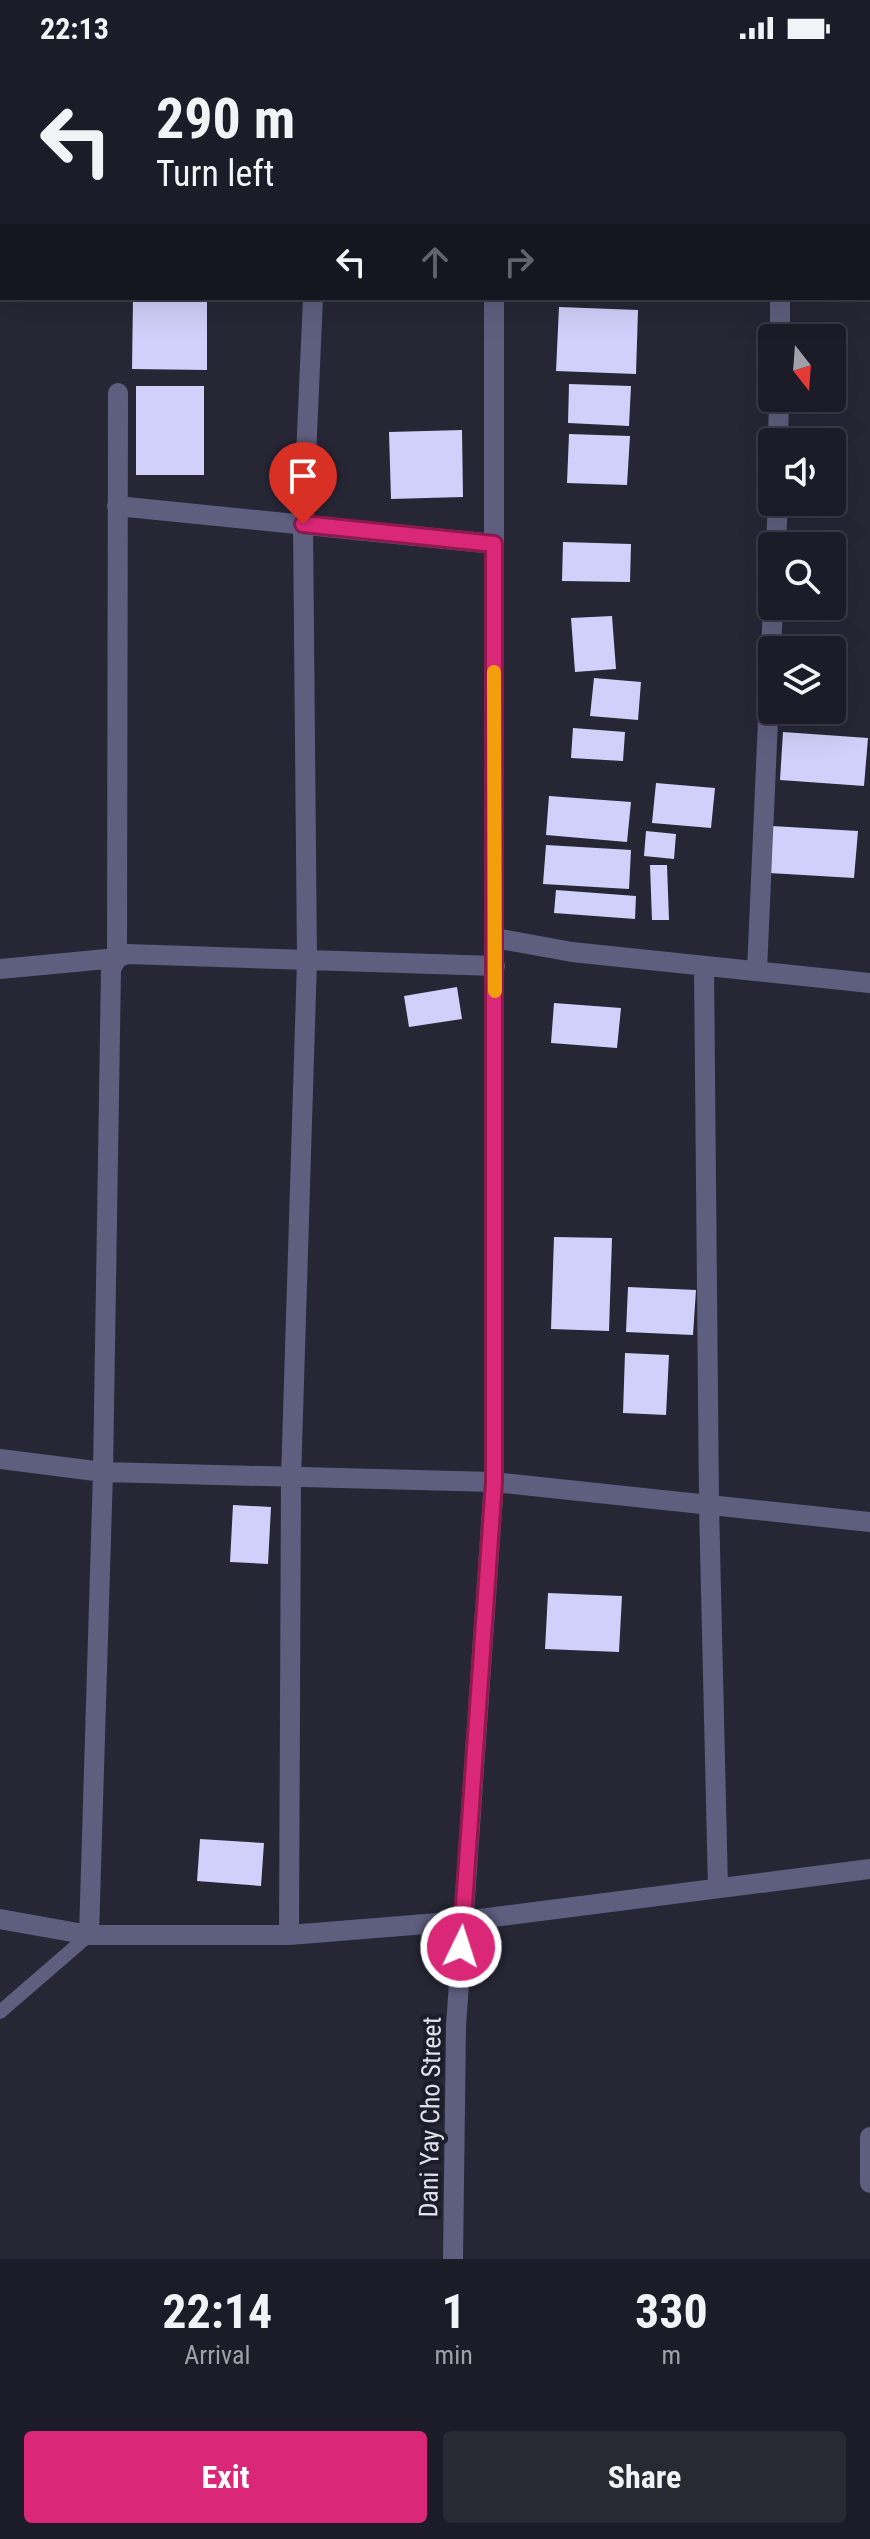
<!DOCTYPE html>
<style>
body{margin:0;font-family:"Roboto Condensed",sans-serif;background:#292934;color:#f1f3f6;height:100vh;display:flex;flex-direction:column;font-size:30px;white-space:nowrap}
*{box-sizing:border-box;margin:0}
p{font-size:26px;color:#a0a1a8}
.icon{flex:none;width:44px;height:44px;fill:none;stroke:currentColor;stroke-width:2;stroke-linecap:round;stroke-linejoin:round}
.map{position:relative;height:2203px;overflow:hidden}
.details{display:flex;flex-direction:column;background:#1c1c28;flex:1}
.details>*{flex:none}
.hud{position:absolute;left:0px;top:0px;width:870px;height:244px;box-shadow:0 8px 32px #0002,0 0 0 2px #3a3a45;background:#1c1c28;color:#f1f3f6;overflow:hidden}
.needle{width:52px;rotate:163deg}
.controls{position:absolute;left:758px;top:268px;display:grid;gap:16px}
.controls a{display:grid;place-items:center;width:88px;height:88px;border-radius:8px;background:#1c1c28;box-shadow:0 8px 32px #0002,0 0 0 2px #3a3a45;font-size:40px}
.pin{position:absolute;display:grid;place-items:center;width:68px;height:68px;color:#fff;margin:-82px -34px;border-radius:50% 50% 50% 0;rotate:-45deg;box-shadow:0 0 8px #0007}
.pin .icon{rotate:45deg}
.me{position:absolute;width:88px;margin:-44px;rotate:4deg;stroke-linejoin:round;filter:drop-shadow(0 0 6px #0008)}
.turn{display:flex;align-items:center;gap:28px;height:168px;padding:0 24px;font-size:36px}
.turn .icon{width:104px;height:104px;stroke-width:2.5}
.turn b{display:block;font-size:56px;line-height:68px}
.lanes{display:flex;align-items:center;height:76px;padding:0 24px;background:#0003;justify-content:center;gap:40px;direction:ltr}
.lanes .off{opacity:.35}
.eta{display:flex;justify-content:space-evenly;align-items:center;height:136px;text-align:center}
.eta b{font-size:48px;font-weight:700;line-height:56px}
.button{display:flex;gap:16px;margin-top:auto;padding:16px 24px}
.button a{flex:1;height:92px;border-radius:8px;background:#db2777;color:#fff;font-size:32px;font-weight:700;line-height:92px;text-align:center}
.button a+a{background:#292934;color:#f1f3f6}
.status{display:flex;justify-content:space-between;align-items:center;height:56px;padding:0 40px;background:#1c1c28;direction:ltr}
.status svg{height:22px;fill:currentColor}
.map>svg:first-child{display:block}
.building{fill:#d0d0fa}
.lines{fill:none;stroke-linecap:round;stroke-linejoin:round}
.service{stroke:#5e5e7f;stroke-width:14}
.minor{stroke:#5e5e7f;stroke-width:20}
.route-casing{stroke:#8e194d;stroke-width:20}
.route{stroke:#db2777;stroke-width:14}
.slow{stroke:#f59e0b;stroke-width:14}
.labels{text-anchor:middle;stroke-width:8;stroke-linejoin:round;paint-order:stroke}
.street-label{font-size:26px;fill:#e1e1eb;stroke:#1c1c2b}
</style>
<div class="status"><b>22:13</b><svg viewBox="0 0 49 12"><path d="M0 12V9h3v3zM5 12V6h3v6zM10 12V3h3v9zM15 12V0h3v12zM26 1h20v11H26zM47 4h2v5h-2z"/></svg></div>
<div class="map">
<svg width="870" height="2203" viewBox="0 0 870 2203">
<rect width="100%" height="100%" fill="#262635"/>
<path class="building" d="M 133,242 L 207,242 L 207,314 L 132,313 Z
M 559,251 L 638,254 L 636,318 L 556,315 Z
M 569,328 L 631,330 L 629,370 L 568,367 Z
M 136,330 L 204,330 L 204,419 L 136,419 Z
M 462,374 L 463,441 L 391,443 L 389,376 Z
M 569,378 L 630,380 L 627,429 L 567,427 Z
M 563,486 L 631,488 L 630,526 L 562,525 Z
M 612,560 L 616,613 L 575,616 L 571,562 Z
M 594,622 L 641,626 L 638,664 L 590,660 Z
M 573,672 L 625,676 L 623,705 L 571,702 Z
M 783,676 L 868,682 L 864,730 L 780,724 Z
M 656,727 L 715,732 L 711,772 L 652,767 Z
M 549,740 L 631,746 L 627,786 L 546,779 Z
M 772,770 L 858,775 L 854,822 L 769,817 Z
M 646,775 L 676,778 L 674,803 L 644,800 Z
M 546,789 L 631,794 L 629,833 L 543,828 Z
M 650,809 L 667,809 L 669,864 L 652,864 Z
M 556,834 L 636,840 L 635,863 L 554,857 Z
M 457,931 L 462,963 L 409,971 L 404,940 Z
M 554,947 L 621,952 L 617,992 L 551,987 Z
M 554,1181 L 612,1182 L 609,1275 L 551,1273 Z
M 628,1231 L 696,1234 L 693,1279 L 626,1276 Z
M 625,1297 L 669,1299 L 666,1359 L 623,1357 Z
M 233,1449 L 271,1451 L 268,1508 L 230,1506 Z
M 548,1537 L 622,1540 L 619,1596 L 545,1593 Z
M 200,1783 L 264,1787 L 261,1830 L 197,1825 Z"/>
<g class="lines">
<path class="service" d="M 0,1956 L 89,1879"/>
<path class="minor" d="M 500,2 L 500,0
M 783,2 L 783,0
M 868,79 L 870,79
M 780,282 L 780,242
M 778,386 L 779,342
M 117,450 L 494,488
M 776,490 L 778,446
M 495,882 L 572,896 L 870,927
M 704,910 L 709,1449 L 718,1832
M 0,913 L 117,902 L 118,337
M 757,915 L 773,550
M 0,1403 L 103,1416 L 494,1426 L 870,1466
M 0,1863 L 89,1879 L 289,1879 L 463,1865 L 870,1813
M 89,1879 L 103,1416 L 111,913 L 117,902 L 127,898 L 495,910
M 289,1879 L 291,1423 L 307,904 L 303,468 L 313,242
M 870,2081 L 870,2127
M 453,2203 L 456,1970 L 494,1426 L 494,242"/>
</g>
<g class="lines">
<g class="route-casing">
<path id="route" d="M 303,468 L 494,488 L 494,1426 L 461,1891"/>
</g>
<use href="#route" class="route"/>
<path class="slow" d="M 494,616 L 495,935"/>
</g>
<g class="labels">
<g class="street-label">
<text transform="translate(430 2061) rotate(-89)" y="9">Dani Yay Cho Street</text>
</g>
</g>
</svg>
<div class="controls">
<a><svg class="needle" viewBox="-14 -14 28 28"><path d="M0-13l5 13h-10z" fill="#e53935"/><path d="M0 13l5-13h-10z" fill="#a0a1a8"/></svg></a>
<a><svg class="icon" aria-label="sound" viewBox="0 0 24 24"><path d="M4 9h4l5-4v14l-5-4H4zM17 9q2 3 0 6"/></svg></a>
<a><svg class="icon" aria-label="search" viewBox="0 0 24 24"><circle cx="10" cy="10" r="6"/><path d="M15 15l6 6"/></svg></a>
<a><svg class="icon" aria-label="layers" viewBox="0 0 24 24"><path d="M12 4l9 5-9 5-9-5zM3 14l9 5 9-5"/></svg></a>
</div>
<div class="pin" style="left:303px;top:468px;background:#d93025"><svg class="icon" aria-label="arrive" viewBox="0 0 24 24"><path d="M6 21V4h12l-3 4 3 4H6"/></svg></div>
<svg class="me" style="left:461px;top:1891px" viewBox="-20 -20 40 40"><circle r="17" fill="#db2777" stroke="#fff" stroke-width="3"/><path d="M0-11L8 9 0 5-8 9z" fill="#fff"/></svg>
<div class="hud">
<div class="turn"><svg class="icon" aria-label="left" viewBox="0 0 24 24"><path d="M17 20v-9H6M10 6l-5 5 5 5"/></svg><div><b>290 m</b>Turn left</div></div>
<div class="lanes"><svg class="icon" aria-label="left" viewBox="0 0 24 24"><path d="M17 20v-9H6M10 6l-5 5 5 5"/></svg><svg class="icon off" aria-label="ahead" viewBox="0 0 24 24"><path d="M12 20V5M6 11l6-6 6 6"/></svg><svg class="icon off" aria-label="right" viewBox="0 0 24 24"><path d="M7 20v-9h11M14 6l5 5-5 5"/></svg></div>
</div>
</div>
<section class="details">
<div class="eta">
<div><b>22:14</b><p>Arrival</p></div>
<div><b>1</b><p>min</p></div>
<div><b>330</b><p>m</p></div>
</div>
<div class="button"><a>Exit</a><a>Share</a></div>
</section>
